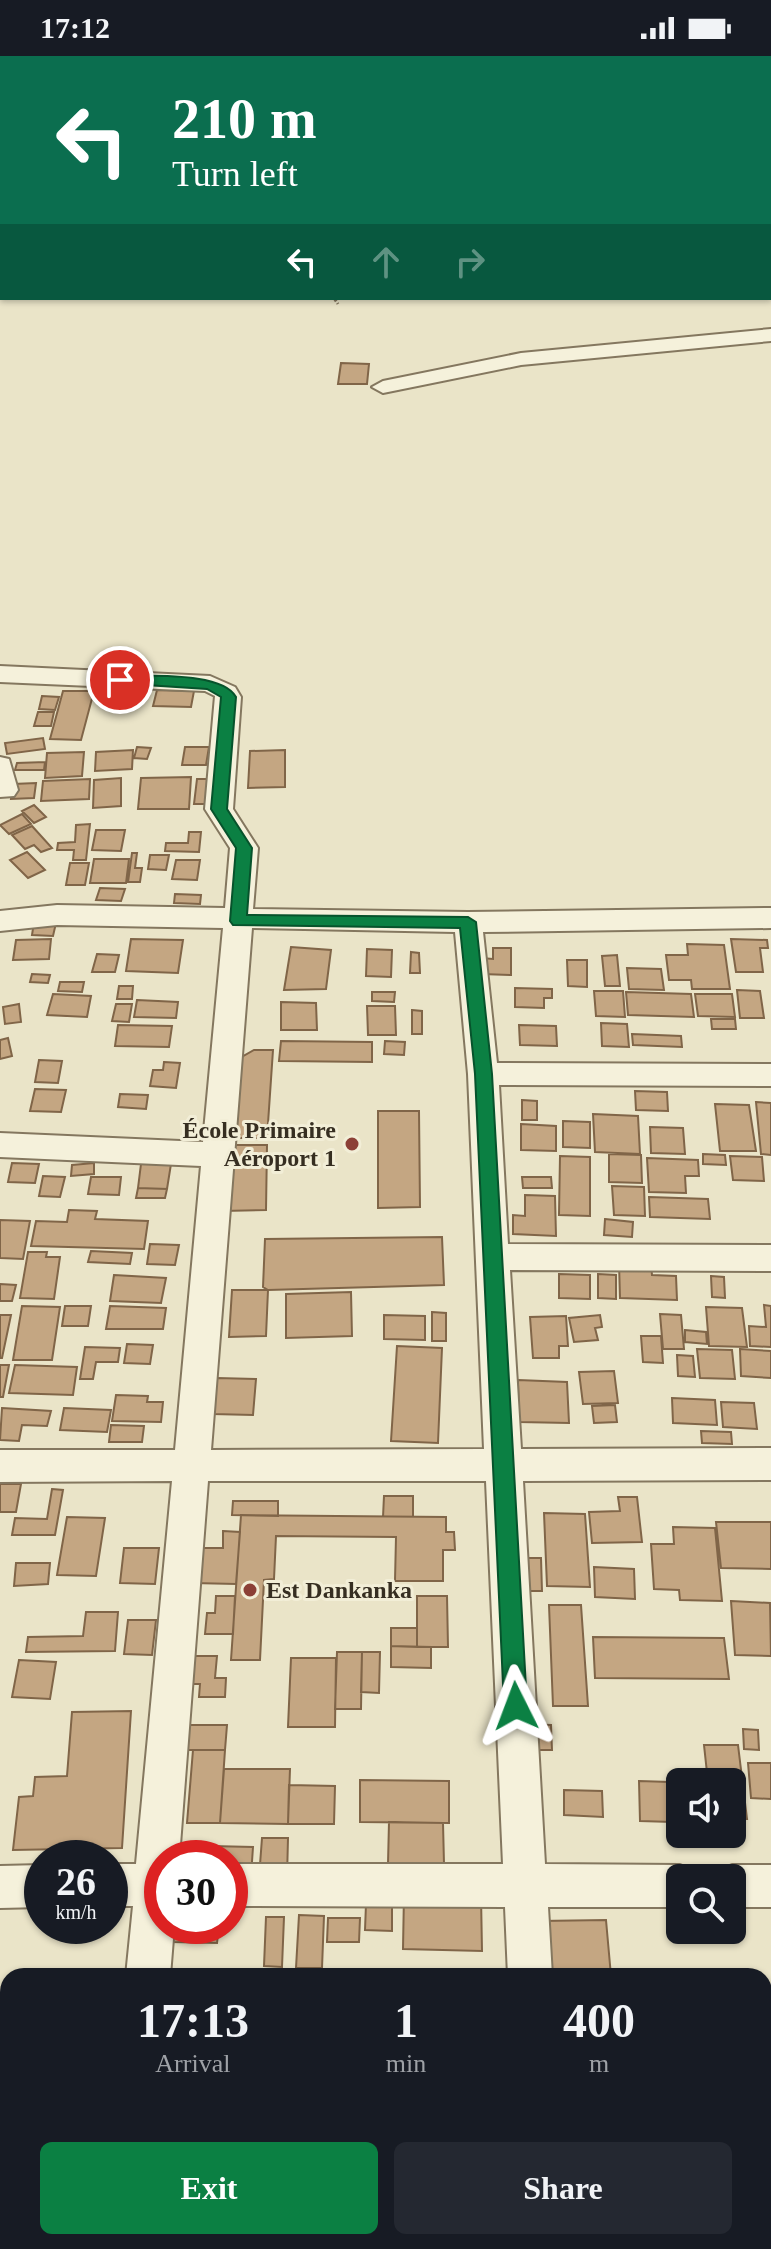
<!DOCTYPE html>
<meta charset="utf-8">
<style>
body{margin:0;font-family:Georgia,serif;background:#242831;color:#f1f3f6;height:100vh;display:flex;flex-direction:column;font-size:30px;white-space:nowrap}
*{box-sizing:border-box;margin:0}
p{font-size:26px;color:#9ea1a6}
.icon{flex:none;width:44px;height:44px;fill:none;stroke:currentColor;stroke-width:2;stroke-linecap:round;stroke-linejoin:round}
.map{position:relative;flex:1;overflow:hidden}
.panel{position:absolute;left:0px;top:1912px;width:772px;height:282px;display:flex;flex-direction:column;background:#171b24;border-radius:24px 24px 0 0;box-shadow:0 2px 6px #0004}
.panel>*{flex:none}
.guide{position:absolute;left:0px;top:0px;width:772px;height:244px;box-shadow:0 2px 6px #0004;background:#0b6e4f;color:#fff;overflow:hidden}
.fabs{position:absolute;left:666px;top:1712px;display:grid;gap:16px}
.fabs a{display:grid;place-items:center;width:80px;height:80px;border-radius:12px;background:#171b24;box-shadow:0 2px 6px #0004;font-size:40px}
.speed{position:absolute;left:24px;top:1784px;display:flex;gap:16px;font-size:40px;font-weight:700;text-align:center}
.speed>*{display:grid;place-content:center;width:104px;height:104px;border-radius:50%;background:#171b24;box-shadow:0 2px 6px #0004;line-height:1}
.speed small{font-size:20px;font-weight:400}
.speed .limit{border:12px solid #d22;background:#fff;color:#111}
.pin{position:absolute;display:grid;place-items:center;width:68px;height:68px;color:#fff;margin:-34px;border:4px solid #fff;border-radius:50%;box-shadow:0 2px 8px #0007}
.me{position:absolute;width:88px;margin:-44px;rotate:357deg;stroke-linejoin:round;filter:drop-shadow(0 0 6px #0008)}
.turn{display:flex;align-items:center;gap:28px;height:168px;padding:0 40px;font-size:36px}
.turn .icon{width:104px;height:104px;stroke-width:2.5}
.turn b{display:block;font-size:56px;line-height:68px}
.lanes{display:flex;align-items:center;height:76px;padding:0 40px;background:#0003;justify-content:center;gap:40px;direction:ltr}
.lanes .off{opacity:.35}
.eta{display:flex;justify-content:space-evenly;align-items:center;height:136px;text-align:center}
.eta b{font-size:48px;font-weight:800;line-height:56px}
.cta{display:flex;gap:16px;margin-top:auto;padding:16px 40px}
.cta a{flex:1;height:92px;border-radius:12px;background:#0b8043;color:#fff;font-size:32px;font-weight:800;line-height:92px;text-align:center}
.cta a+a{background:#242831;color:#f1f3f6}
.status{display:flex;justify-content:space-between;align-items:center;height:56px;padding:0 40px;background:#171b24;direction:ltr}
.status svg{height:22px;fill:currentColor}
.map>svg:first-child{display:block}
.building{fill:#c4a682;stroke:#806548;stroke-width:2}
.lines{fill:none;stroke-linecap:round;stroke-linejoin:round}
.minor-casing{stroke:#84775f;stroke-width:4}
.path{stroke:#84775f;stroke-width:3;stroke-dasharray:4 2;stroke-linecap:butt}
.minor{fill:#f5f1db;fill-rule:evenodd}
.route{fill:#0b8043;stroke:#07532c;stroke-width:2}
.poi-dot{fill:#8c4036;stroke:#f2eed7;stroke-width:3}
.labels{text-anchor:middle;stroke-width:6;stroke-linejoin:round;paint-order:stroke}
.poi-label{font-size:24px;font-weight:bold;fill:#362e21;stroke:#f2eed7;text-anchor:end}
</style>
<div class="status"><b>17:12</b><svg viewBox="0 0 49 12"><path d="M0 12V9h3v3zM5 12V6h3v6zM10 12V3h3v9zM15 12V0h3v12zM26 1h20v11H26zM47 4h2v5h-2z"/></svg></div>
<div class="map">
<svg width="771" height="2193" viewBox="0 0 771 2193">
<rect width="100%" height="100%" fill="#eae4c8"/>
<path class="building" d="M 341,307 L 369,308 L 367,328 L 338,328 Z
M 157,634 L 194,635 L 191,651 L 153,650 Z
M 63,635 L 94,635 L 81,684 L 50,683 Z
M 42,640 L 59,641 L 55,654 L 39,653 Z
M 38,656 L 54,656 L 51,670 L 34,670 Z
M 43,682 L 45,693 L 7,698 L 5,687 Z
M 137,691 L 151,692 L 147,703 L 134,702 Z
M 185,691 L 209,691 L 206,709 L 182,709 Z
M 133,694 L 132,713 L 95,715 L 96,696 Z
M 285,694 L 285,731 L 248,732 L 250,695 Z
M 84,696 L 82,720 L 45,722 L 47,697 Z
M 45,706 L 44,714 L 15,714 L 17,707 Z
M 191,721 L 189,753 L 138,753 L 141,722 Z
M 121,722 L 121,750 L 93,752 L 94,724 Z
M 90,723 L 89,743 L 41,745 L 43,725 Z
M 197,723 L 212,723 L 209,748 L 194,748 Z
M 36,727 L 34,742 L 11,743 L 13,728 Z
M 34,749 L 46,761 L 34,767 L 22,755 Z
M 22,758 L 31,768 L 9,778 L 0,769 Z
M 90,768 L 86,804 L 73,804 L 74,794 L 57,794 L 58,787 L 75,786 L 76,769 Z
M 32,770 L 52,792 L 41,796 L 34,789 L 25,793 L 12,779 Z
M 96,774 L 125,774 L 121,795 L 92,794 Z
M 189,776 L 201,776 L 199,796 L 165,795 L 166,787 L 188,787 Z
M 27,796 L 45,814 L 28,822 L 10,804 Z
M 132,797 L 137,797 L 135,812 L 142,812 L 140,826 L 128,826 Z
M 150,799 L 169,799 L 166,814 L 148,813 Z
M 94,803 L 129,803 L 126,827 L 90,827 Z
M 176,804 L 200,804 L 197,824 L 172,823 Z
M 70,807 L 89,807 L 85,829 L 66,829 Z
M 100,832 L 125,833 L 121,845 L 96,844 Z
M 175,838 L 201,839 L 200,848 L 174,847 Z
M 34,866 L 56,867 L 53,880 L 32,879 Z
M 51,883 L 49,903 L 13,904 L 16,884 Z
M 131,883 L 183,884 L 178,917 L 126,915 Z
M 731,883 L 767,884 L 768,892 L 760,892 L 763,916 L 736,916 Z
M 687,888 L 724,889 L 730,933 L 692,933 L 691,924 L 669,924 L 666,899 L 688,899 Z
M 291,891 L 331,894 L 326,933 L 284,934 Z
M 493,892 L 511,892 L 511,919 L 482,918 L 482,902 L 493,903 Z
M 367,893 L 392,894 L 391,921 L 366,920 Z
M 411,896 L 419,897 L 420,917 L 410,917 Z
M 97,898 L 119,899 L 115,916 L 92,916 Z
M 617,899 L 620,930 L 605,930 L 602,900 Z
M 567,904 L 587,904 L 587,931 L 568,930 Z
M 627,912 L 661,913 L 664,934 L 629,933 Z
M 32,918 L 50,919 L 48,927 L 30,926 Z
M 60,926 L 84,926 L 82,936 L 58,935 Z
M 119,930 L 133,930 L 132,943 L 117,943 Z
M 515,932 L 552,933 L 552,942 L 544,942 L 544,952 L 515,951 Z
M 737,934 L 760,935 L 764,962 L 740,962 Z
M 594,935 L 623,935 L 625,961 L 596,960 Z
M 372,936 L 395,936 L 394,946 L 372,945 Z
M 626,936 L 691,938 L 694,961 L 628,959 Z
M 53,938 L 91,940 L 87,961 L 47,959 Z
M 695,938 L 732,938 L 735,961 L 698,960 Z
M 137,944 L 178,946 L 176,962 L 134,961 Z
M 281,946 L 316,947 L 317,974 L 281,974 Z
M 19,948 L 21,966 L 5,968 L 3,951 Z
M 116,948 L 132,948 L 129,966 L 112,965 Z
M 367,950 L 395,950 L 396,979 L 368,979 Z
M 412,954 L 422,955 L 422,978 L 412,978 Z
M 711,963 L 735,963 L 736,973 L 712,973 Z
M 601,967 L 627,968 L 629,991 L 602,990 Z
M 118,969 L 172,970 L 169,991 L 115,990 Z
M 519,969 L 556,970 L 557,990 L 520,989 Z
M 632,978 L 681,980 L 682,991 L 633,989 Z
M 8,982 L 12,1000 L 0,1003 L 0,984 Z
M 281,985 L 372,986 L 372,1006 L 279,1005 Z
M 385,985 L 405,986 L 404,999 L 384,998 Z
M 254,994 L 273,994 L 267,1082 L 226,1082 L 240,1002 Z
M 39,1004 L 62,1005 L 58,1027 L 35,1026 Z
M 164,1006 L 180,1007 L 176,1032 L 150,1030 L 153,1014 L 163,1014 Z
M 35,1033 L 66,1034 L 61,1056 L 30,1055 Z
M 635,1035 L 667,1036 L 668,1055 L 636,1054 Z
M 120,1038 L 148,1039 L 146,1053 L 118,1051 Z
M 522,1044 L 537,1045 L 537,1064 L 522,1064 Z
M 756,1046 L 771,1047 L 771,1099 L 761,1098 Z
M 715,1048 L 749,1049 L 756,1095 L 720,1095 Z
M 378,1055 L 419,1055 L 420,1151 L 378,1152 Z
M 593,1058 L 638,1060 L 640,1098 L 595,1096 Z
M 563,1065 L 590,1066 L 590,1092 L 563,1091 Z
M 521,1068 L 556,1070 L 556,1095 L 521,1094 Z
M 650,1071 L 683,1072 L 685,1098 L 651,1097 Z
M 226,1089 L 267,1089 L 266,1154 L 223,1155 Z
M 609,1098 L 641,1099 L 642,1127 L 609,1126 Z
M 703,1098 L 725,1099 L 726,1109 L 703,1108 Z
M 560,1100 L 590,1101 L 590,1160 L 559,1159 Z
M 730,1100 L 762,1101 L 764,1125 L 733,1124 Z
M 647,1102 L 698,1104 L 699,1120 L 685,1120 L 686,1137 L 649,1136 Z
M 12,1107 L 39,1108 L 35,1127 L 8,1126 Z
M 94,1107 L 94,1118 L 71,1120 L 72,1109 Z
M 141,1108 L 171,1108 L 167,1133 L 138,1132 Z
M 43,1120 L 65,1121 L 60,1141 L 39,1140 Z
M 91,1121 L 121,1121 L 119,1139 L 88,1138 Z
M 522,1121 L 551,1121 L 552,1132 L 523,1132 Z
M 612,1130 L 644,1131 L 645,1160 L 614,1159 Z
M 138,1132 L 167,1133 L 165,1142 L 136,1142 Z
M 525,1139 L 555,1140 L 556,1180 L 513,1178 L 513,1159 L 525,1160 Z
M 649,1141 L 708,1143 L 710,1163 L 650,1161 Z
M 69,1154 L 97,1155 L 95,1163 L 148,1165 L 144,1193 L 31,1190 L 36,1165 L 67,1166 Z
M 605,1163 L 633,1166 L 632,1181 L 604,1179 Z
M 0,1164 L 30,1165 L 23,1203 L 0,1202 Z
M 442,1181 L 444,1229 L 268,1234 L 263,1231 L 265,1183 Z
M 150,1188 L 179,1189 L 175,1209 L 147,1208 Z
M 91,1195 L 132,1197 L 130,1208 L 88,1206 Z
M 28,1196 L 47,1196 L 46,1201 L 60,1201 L 54,1243 L 20,1242 Z
M 619,1207 L 651,1208 L 652,1219 L 676,1220 L 677,1244 L 620,1242 Z
M 559,1218 L 590,1219 L 590,1243 L 559,1242 Z
M 598,1218 L 616,1219 L 616,1243 L 598,1242 Z
M 114,1219 L 166,1222 L 161,1247 L 110,1245 Z
M 711,1220 L 724,1221 L 725,1242 L 712,1241 Z
M 0,1228 L 16,1229 L 12,1245 L 0,1245 Z
M 232,1234 L 268,1234 L 266,1280 L 229,1281 Z
M 351,1236 L 352,1280 L 286,1282 L 286,1238 Z
M 764,1249 L 771,1250 L 771,1291 L 750,1290 L 749,1270 L 766,1271 Z
M 22,1250 L 60,1251 L 52,1304 L 13,1304 Z
M 65,1250 L 91,1250 L 88,1270 L 62,1270 Z
M 110,1250 L 166,1252 L 163,1273 L 106,1273 Z
M 706,1251 L 742,1252 L 747,1291 L 709,1290 Z
M 432,1256 L 446,1257 L 446,1285 L 432,1285 Z
M 660,1258 L 681,1259 L 684,1293 L 663,1293 Z
M 0,1259 L 11,1259 L 2,1302 L 0,1302 Z
M 384,1259 L 425,1260 L 425,1284 L 384,1283 Z
M 600,1259 L 602,1271 L 595,1272 L 598,1284 L 574,1286 L 569,1262 Z
M 566,1260 L 568,1290 L 559,1290 L 559,1302 L 533,1302 L 530,1261 Z
M 685,1274 L 706,1276 L 707,1288 L 685,1286 Z
M 641,1280 L 661,1280 L 663,1307 L 643,1306 Z
M 127,1288 L 153,1289 L 150,1308 L 124,1307 Z
M 397,1290 L 442,1292 L 438,1387 L 391,1385 Z
M 85,1291 L 120,1292 L 118,1306 L 96,1306 L 93,1323 L 80,1323 Z
M 697,1293 L 732,1294 L 735,1323 L 700,1322 Z
M 740,1293 L 771,1295 L 771,1322 L 741,1320 Z
M 677,1299 L 693,1300 L 695,1321 L 678,1320 Z
M 0,1309 L 9,1309 L 3,1341 L 0,1341 Z
M 15,1309 L 77,1311 L 73,1339 L 9,1337 Z
M 614,1315 L 618,1347 L 583,1348 L 579,1316 Z
M 217,1322 L 256,1323 L 253,1359 L 213,1358 Z
M 518,1324 L 567,1326 L 569,1367 L 519,1366 Z
M 116,1339 L 148,1340 L 147,1346 L 163,1346 L 161,1366 L 112,1365 Z
M 672,1342 L 715,1344 L 717,1369 L 673,1367 Z
M 721,1346 L 754,1347 L 757,1373 L 723,1371 Z
M 615,1349 L 617,1366 L 594,1367 L 592,1350 Z
M 2,1352 L 51,1355 L 47,1370 L 22,1369 L 19,1385 L 0,1384 Z
M 64,1352 L 111,1354 L 107,1376 L 60,1374 Z
M 111,1369 L 144,1370 L 142,1386 L 109,1386 Z
M 701,1375 L 731,1376 L 732,1388 L 702,1387 Z
M 0,1428 L 21,1428 L 16,1456 L 0,1456 Z
M 52,1433 L 63,1434 L 55,1479 L 12,1479 L 15,1462 L 47,1463 Z
M 384,1440 L 413,1440 L 413,1461 L 383,1461 Z
M 618,1441 L 637,1441 L 642,1486 L 592,1487 L 589,1456 L 620,1455 Z
M 233,1445 L 278,1445 L 278,1460 L 232,1459 Z
M 544,1457 L 585,1458 L 590,1531 L 547,1530 Z
M 241,1459 L 446,1461 L 446,1476 L 454,1476 L 455,1494 L 443,1494 L 443,1525 L 395,1525 L 396,1481 L 276,1480 L 274,1523 L 264,1524 L 260,1604 L 231,1604 Z
M 67,1461 L 105,1462 L 96,1520 L 57,1519 Z
M 716,1466 L 771,1466 L 771,1513 L 721,1512 Z
M 673,1471 L 715,1472 L 722,1545 L 680,1544 L 679,1534 L 654,1533 L 651,1488 L 674,1488 Z
M 223,1475 L 240,1476 L 236,1528 L 193,1527 L 196,1492 L 223,1492 Z
M 124,1492 L 159,1492 L 155,1528 L 120,1527 Z
M 515,1502 L 541,1502 L 542,1535 L 516,1535 Z
M 16,1507 L 50,1507 L 48,1528 L 14,1530 Z
M 594,1511 L 634,1513 L 635,1543 L 595,1541 Z
M 216,1540 L 235,1540 L 233,1578 L 205,1578 L 207,1557 L 215,1557 Z
M 417,1540 L 447,1540 L 448,1591 L 417,1591 Z
M 731,1545 L 770,1547 L 771,1600 L 735,1599 Z
M 549,1549 L 581,1549 L 588,1650 L 553,1650 Z
M 86,1556 L 118,1556 L 115,1595 L 26,1596 L 28,1581 L 83,1580 Z
M 128,1564 L 156,1564 L 152,1599 L 124,1598 Z
M 391,1572 L 417,1572 L 417,1591 L 391,1590 Z
M 593,1581 L 724,1582 L 729,1623 L 595,1622 Z
M 391,1590 L 431,1591 L 431,1612 L 391,1611 Z
M 337,1596 L 362,1596 L 361,1653 L 335,1653 Z
M 362,1596 L 380,1596 L 379,1637 L 361,1636 Z
M 189,1600 L 217,1600 L 215,1622 L 226,1622 L 225,1641 L 199,1641 L 200,1628 L 187,1628 Z
M 291,1602 L 336,1602 L 335,1671 L 288,1671 Z
M 19,1604 L 56,1606 L 50,1643 L 12,1641 Z
M 131,1655 L 122,1792 L 13,1794 L 19,1741 L 33,1740 L 35,1721 L 67,1720 L 72,1656 Z
M 523,1668 L 551,1669 L 552,1694 L 524,1694 Z
M 187,1669 L 227,1669 L 225,1694 L 185,1694 Z
M 743,1673 L 758,1674 L 759,1694 L 744,1693 Z
M 704,1689 L 738,1689 L 747,1763 L 732,1763 L 732,1726 L 708,1726 Z
M 193,1694 L 225,1694 L 220,1767 L 187,1767 Z
M 748,1707 L 771,1707 L 771,1743 L 751,1742 Z
M 224,1713 L 290,1713 L 288,1768 L 220,1767 Z
M 360,1724 L 449,1725 L 449,1767 L 360,1766 Z
M 639,1725 L 670,1726 L 672,1766 L 640,1765 Z
M 289,1729 L 335,1730 L 334,1768 L 288,1768 Z
M 564,1734 L 602,1735 L 603,1761 L 564,1759 Z
M 389,1766 L 443,1767 L 444,1808 L 388,1808 Z
M 262,1782 L 288,1782 L 287,1822 L 259,1822 Z
M 211,1790 L 253,1791 L 251,1820 L 230,1820 L 230,1802 L 210,1802 Z
M 404,1838 L 481,1840 L 482,1895 L 403,1893 Z
M 366,1848 L 392,1848 L 392,1875 L 365,1874 Z
M 299,1859 L 324,1860 L 322,1912 L 296,1912 Z
M 266,1861 L 284,1861 L 282,1911 L 264,1910 Z
M 328,1862 L 360,1862 L 359,1886 L 327,1886 Z
M 606,1864 L 611,1920 L 543,1920 L 540,1865 Z
M 174,1870 L 219,1870 L 217,1887 L 172,1886 Z
M 764,2024 L 771,2024 L 771,2076 L 764,2076 Z
M 764,2081 L 771,2081 L 771,2122 L 764,2122 Z
M 771,2158 L 771,2193 L 761,2193 L 760,2186 L 764,2186 L 764,2159 Z
M 42,2186 L 70,2186 L 69,2193 L 41,2193 Z
M 165,2186 L 212,2186 L 211,2192 L 165,2189 Z
M 437,2186 L 480,2186 L 480,2191 L 437,2190 Z
M 562,2186 L 629,2186 L 629,2193 L 562,2193 Z
M 636,2186 L 678,2186 L 678,2193 L 635,2193 Z"/>
<g class="lines">
<g class="minor-casing">
<path id="minor" d="M 313,0 L 332,0 L 333,2 L 314,2 Z
M 448,0 L 467,0 L 468,2 L 449,2 Z
M 580,0 L 601,0 L 602,2 L 581,2 Z
M 0,36 L 2,36 L 2,46 L 0,46 Z
M 771,273 L 771,285 L 521,309 L 383,337 L 372,331 L 383,325 L 521,297 Z
M 0,610 L 210,620 L 235,631 L 241,641 L 233,753 L 258,792 L 253,853 L 468,856 L 771,852 L 771,872 L 483,876 L 497,1007 L 771,1008 L 771,1030 L 499,1029 L 508,1188 L 771,1189 L 771,1215 L 510,1214 L 521,1393 L 771,1392 L 771,1424 L 523,1425 L 545,1808 L 680,1809 L 695,1815 L 698,1822 L 680,1822 L 680,1851 L 548,1851 L 552,1920 L 508,1920 L 505,1851 L 230,1850 L 230,1808 L 503,1808 L 486,1425 L 208,1425 L 179,1802 L 162,1802 L 162,1870 L 174,1870 L 170,1920 L 126,1920 L 133,1850 L 110,1850 L 110,1808 L 136,1808 L 172,1425 L 0,1426 L 0,1394 L 175,1394 L 201,1110 L 0,1101 L 0,1077 L 203,1086 L 223,872 L 57,869 L 0,875 L 0,855 L 57,849 L 225,852 L 230,792 L 205,753 L 215,640 L 205,635 L 0,626 ZM 252,872 L 455,876 L 468,1018 L 484,1393 L 211,1394 Z
M 0,701 L 9,703 L 18,734 L 14,740 L 0,741 Z
M 42,1809 L 42,1851 L 0,1852 L 0,1810 Z
M 732,1809 L 771,1809 L 771,1851 L 732,1851 L 732,1822 L 714,1822 L 717,1815 Z
M 108,2186 L 156,2186 L 155,2193 L 107,2193 Z
M 517,2186 L 565,2186 L 565,2193 L 517,2193 Z"/>
</g>
<path class="path" d="M 334,242 L 338,248"/>
<use href="#minor" class="minor"/>
</g>
<path class="route" d="M 120,619 C 148,621 222,615 236,641 L 227,753 L 252,792 L 247,859 L 468,861 L 476,866 L 492,1018 L 527,1650 L 524,1658 L 516,1661 L 508,1658 L 504,1650 L 475,1018 L 460,872 L 233,869 L 230,865 L 236,792 L 211,753 L 221,641 L 207,633 L 115,627 L 115,621 Z"/>
<g class="poi-dot">
<circle cx="352" cy="1088" r="8"/>
<circle cx="250" cy="1534" r="8"/>
</g>
<g class="labels">
<g class="poi-label">
<text x="336" y="1082">École Primaire<tspan x="336" dy="28">Aéroport 1</tspan></text>
<text x="266" y="1542" text-anchor="start">Est Dankanka</text>
</g>
</g>
</svg>
<div class="fabs">
<a><svg class="icon" aria-label="sound" viewBox="0 0 24 24"><path d="M4 9h4l5-4v14l-5-4H4zM17 9q2 3 0 6"/></svg></a>
<a><svg class="icon" aria-label="search" viewBox="0 0 24 24"><circle cx="10" cy="10" r="6"/><path d="M15 15l6 6"/></svg></a>
</div>
<div class="speed"><div>26<small>km/h</small></div><div class="limit">30</div></div>
<div class="pin" style="left:120px;top:624px;background:#d93025"><svg class="icon" aria-label="arrive" viewBox="0 0 24 24"><path d="M6 21V4h12l-3 4 3 4H6"/></svg></div>
<svg class="me" style="left:516px;top:1650px" viewBox="-20 -20 40 40"><path d="M0-17L14 15 0 8-14 15z" fill="#0b8043" stroke="#fff" stroke-width="4"/></svg>
<div class="guide">
<div class="turn"><svg class="icon" aria-label="left" viewBox="0 0 24 24"><path d="M17 20v-9H6M10 6l-5 5 5 5"/></svg><div><b>210 m</b>Turn left</div></div>
<div class="lanes"><svg class="icon" aria-label="left" viewBox="0 0 24 24"><path d="M17 20v-9H6M10 6l-5 5 5 5"/></svg><svg class="icon off" aria-label="ahead" viewBox="0 0 24 24"><path d="M12 20V5M6 11l6-6 6 6"/></svg><svg class="icon off" aria-label="right" viewBox="0 0 24 24"><path d="M7 20v-9h11M14 6l5 5-5 5"/></svg></div>
</div>
<section class="panel">
<div class="eta">
<div><b>17:13</b><p>Arrival</p></div>
<div><b>1</b><p>min</p></div>
<div><b>400</b><p>m</p></div>
</div>
<div class="cta"><a>Exit</a><a>Share</a></div>
</section>
</div>
